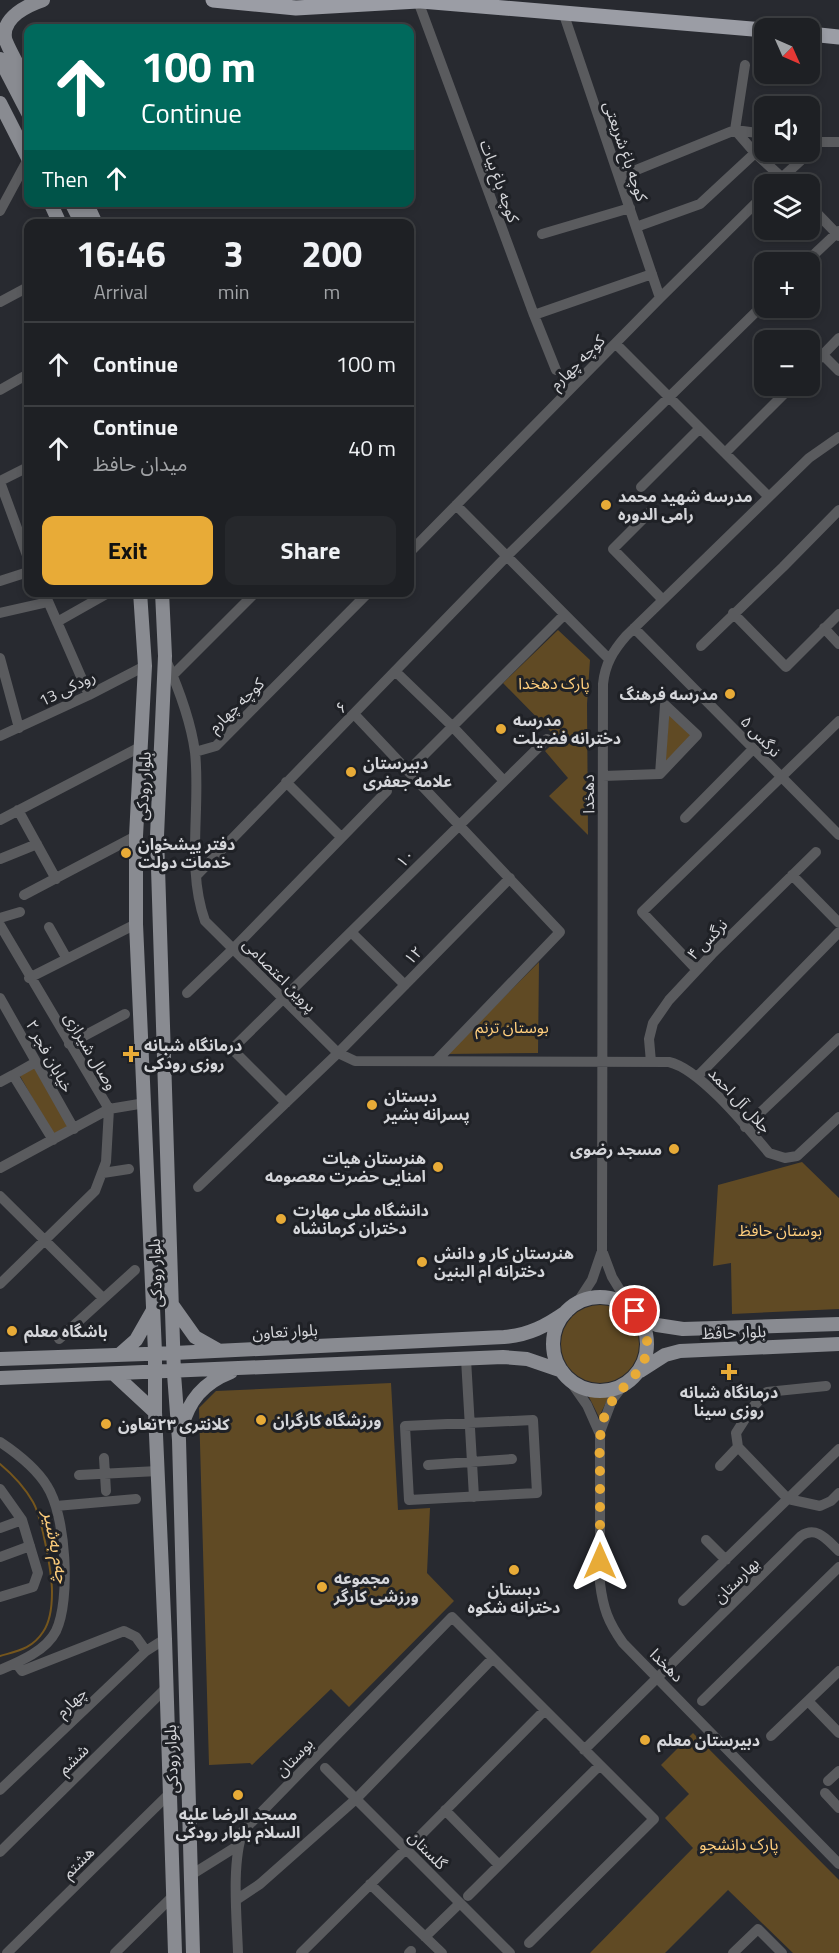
<!DOCTYPE html>
<meta charset="utf-8">
<style>
body{margin:0;font-family:"Titillium Web","Noto Sans Arabic",sans-serif;background:#26282c;color:#f1f3f6;height:100vh;display:flex;flex-direction:column;font-size:22px;white-space:nowrap}
*{box-sizing:border-box;margin:0}
p{font-size:20px;color:#a1a3a6}
.icon{flex:none;width:33px;height:33px;fill:none;stroke:currentColor;stroke-width:2;stroke-linecap:round;stroke-linejoin:round}
.map{position:relative;flex:1;overflow:hidden}
.drawer{position:absolute;left:24px;top:219px;width:390px;height:378px;display:flex;flex-direction:column;background:#1e2024;border-radius:12px;box-shadow:0 3px 9px #0003,0 0 0 2px #3c3e41}
.drawer>*{flex:none}
.top-card{position:absolute;left:24px;top:24px;width:390px;height:183px;border-radius:12px;box-shadow:0 3px 9px #0003,0 0 0 2px #3c3e41;background:#00695c;color:#fff;overflow:hidden}
.needle{width:39px;rotate:135deg}
.fabs{position:absolute;left:754px;top:18px;display:grid;gap:12px}
.fabs a{display:grid;place-items:center;width:66px;height:66px;border-radius:12px;background:#1e2024;box-shadow:0 3px 9px #0003,0 0 0 2px #3c3e41;font-size:30px}
.pin{position:absolute;display:grid;place-items:center;width:51px;height:51px;color:#fff;margin:-26px;border:3px solid #fff;border-radius:50%;box-shadow:0 2px 6px #0007}
.me{position:absolute;width:66px;margin:-33px;rotate:0deg;stroke-linejoin:round;filter:drop-shadow(0 0 4px #0008)}
.turn{display:flex;align-items:center;gap:21px;height:126px;padding:0 18px;font-size:27px}
.turn .icon{width:78px;height:78px;stroke-width:2.5}
.turn b{display:block;font-size:42px;line-height:51px}
.then{display:flex;align-items:center;height:57px;padding:0 18px;background:#0003;gap:12px;font-size:22px}
.eta{display:flex;justify-content:space-evenly;align-items:center;height:102px;text-align:center}
.eta b{font-size:36px;font-weight:700;line-height:42px}
.primary-button{display:flex;gap:12px;margin-top:auto;padding:12px 18px}
.primary-button a{flex:1;height:69px;border-radius:12px;background:#e8ab37;color:#111;font-size:24px;font-weight:700;line-height:69px;text-align:center}
.primary-button a+a{background:#26282c;color:#f1f3f6}
ul{padding:0;list-style:none}
li{display:flex;align-items:center;gap:18px;height:84px;padding:0 18px;border-top:2px solid #3c3e41}
li div{flex:1}
li b{display:block;font-size:22px}
li em{font-style:normal}
.map>svg:first-child{display:block}
.green{fill:#604a24}
.lines{fill:none;stroke-linecap:round;stroke-linejoin:round}
.stream{stroke:#75561d;stroke-width:2}
.minor{stroke:#5a5b5e;stroke-width:10}
.major{stroke:#898b91;stroke-width:14}
.highway{stroke:#9b9da5;stroke-width:15}
.route{stroke:#e8ab37;stroke-width:10;stroke-dasharray:0 18}
.poi-dot{fill:#e8ab37;stroke:#1f2126;stroke-width:2}
.labels{text-anchor:middle;stroke-width:6;stroke-linejoin:round;paint-order:stroke}
.street-label{font-size:16px;fill:#d5d6da;stroke:#1f2126}
.poi-label{font-size:16px;font-weight:bold;fill:#d5d6da;stroke:#1f2126;text-anchor:start}
.park-label{font-size:16px;fill:#ffce7d;stroke:#1f2126}
.water-label{font-size:18px;font-style:italic;fill:#faca79;stroke:#1f2126}
</style>
<div class="map">
<svg width="839" height="1953" viewBox="0 0 839 1953">
<rect width="100%" height="100%" fill="#282a30"/>
<path class="green" d="M 558,630 L 590,660 L 587,704 L 588,835 L 549,796 L 568,778 L 545,751 L 558,739 L 503,683 Z
M 669,712 L 693,735 L 665,766 Z
M 539,962 L 538,1053 L 447,1054 Z
M 35,1067 L 69,1127 L 54,1136 L 20,1076 Z
M 802,1162 L 839,1198 L 839,1309 L 732,1314 L 731,1263 L 713,1266 L 718,1185 Z
M561 1344a39 39 0 1 1 78 0a39 39 0 1 1-78 0Z
M 391,1383 L 398,1510 L 430,1508 L 427,1573 L 454,1601 L 349,1707 L 331,1689 L 252,1765 L 250,1763 L 209,1765 L 199,1408 L 216,1391 Z
M 588,1395 L 609,1396 L 599,1417 Z
M 693,1733 L 839,1880 L 839,1953 L 793,1953 L 728,1890 L 665,1953 L 590,1953 L 693,1848 L 665,1818 L 689,1794 L 661,1765 Z"/>
<g class="lines">
<path class="stream" d="M 0,1464 C 12,1474 25,1488 33,1502 C 42,1518 52,1573 52,1592 C 52,1604 50,1622 43,1632 C 32,1649 17,1651 0,1656"/>
<path class="minor" d="M 418,1 L 534,315 L 556,370
M 564,15 L 660,298
M 745,65 L 735,130 L 765,134
M 810,151 L 820,142 L 839,142
M 619,177 L 735,130 L 755,153 L 789,184
M 775,184 L 810,152
M 810,206 L 839,236
M 0,211 L 28,159
M 636,227 L 700,204 L 755,153
M 542,234 L 630,208
M 806,262 L 839,231
M 0,302 L 28,287
M 534,315 L 652,274
M 616,344 L 769,497
M 823,355 L 839,371
M 810,368 L 839,338
M 0,390 L 28,374
M 725,453 L 792,386
M 0,481 L 28,467
M 0,482 L 28,558
M 641,487 L 700,428
M 456,505 L 609,659
M 652,510 L 613,549 L 663,600
M 410,552 L 660,298 L 765,194
M 0,581 L 28,572
M 44,592 L 89,695
M 0,613 L 48,602
M 733,613 L 786,667 L 839,614
M 57,622 L 110,592
M 634,628 L 839,835
M 824,628 L 839,644
M 701,646 L 783,567 L 839,510
M 0,658 L 19,728
M 166,660 C 178,687 191,723 195,752 C 201,807 186,868 205,921 L 338,1053 L 355,1061 L 669,1062 C 700,1069 747,1127 769,1153 L 785,1158 L 797,1156 L 839,1117
M 396,672 L 452,726 L 504,781
M 173,675 L 256,592
M 355,715 L 560,932 L 436,1061
M 0,736 L 89,695 L 145,666
M 195,752 L 216,746 L 369,592
M 408,771 L 564,615
M 603,776 L 660,774 L 697,735 L 665,705 L 660,774
M 286,782 L 341,837
M 18,810 L 56,879
M 685,818 L 753,749
M 0,820 L 142,746
M 0,859 L 37,844
M 792,875 L 839,923
M 196,876 L 506,557 L 765,303
M 24,895 L 136,836
M 0,918 L 20,912
M 0,925 L 109,1109 L 106,1162 L 95,1191 L 0,1284
M 49,927 L 67,959
M 351,932 L 405,985
M 697,970 L 642,912 L 839,721
M 29,978 L 136,924
M 187,993 L 233,949 L 387,791
M 0,998 L 74,1129
M 69,1044 L 125,1014
M 651,1062 L 649,1039 L 653,1023 L 669,1000 L 712,954 L 816,852
M 13,1075 L 36,1062
M 698,1076 L 839,932
M 0,1082 L 13,1075 L 53,1140
M 286,1103 L 232,1049 L 547,739
M 745,1127 L 839,1038
M 0,1168 L 109,1109 L 145,1103
M 103,1173 L 129,1169
M 198,1187 L 338,1053 L 510,878
M 0,1196 L 103,1298
M 603,1253 L 612,1277 L 631,1308
M 577,1303 L 592,1280 L 602,1251 L 603,684 C 605,664 613,651 626,636 L 809,458 L 839,437
M 59,1339 L 135,1270
M 466,1359 L 474,1497
M 568,1378 L 587,1405 L 599,1432
M 625,1383 L 612,1400 L 600,1432 L 600,1583 C 603,1608 608,1622 623,1643 L 839,1864
M 533,1420 L 537,1493 L 409,1500 L 405,1426 Z
M 0,1442 C 18,1454 36,1468 47,1486 C 66,1515 71,1600 56,1631 C 46,1651 19,1662 0,1670
M 738,1447 L 788,1499 L 820,1506 L 831,1501 L 839,1493
M 104,1458 L 106,1491
M 428,1465 L 512,1459
M 720,1466 L 738,1447 L 736,1433 L 752,1408 L 767,1392 L 826,1386
M 79,1475 L 158,1471
M 0,1489 L 22,1520 L 38,1573 L 33,1587 L 0,1597
M 56,1506 L 136,1499
M 0,1528 L 22,1520
M 706,1540 L 726,1560
M 0,1557 L 30,1546
M 683,1601 L 839,1449
M 16,1663 L 22,1671 L 124,1631 L 136,1637 L 146,1651
M 702,1701 L 839,1567
M 808,1701 L 839,1733
M 771,1736 L 839,1671
M 584,1750 L 801,1536 C 817,1525 828,1541 839,1551
M 325,1768 L 510,1953
M 828,1781 L 839,1771
M 0,1790 L 146,1651 L 165,1639
M 825,1793 L 839,1808
M 445,1810 L 499,1865
M 414,1842 L 545,1710
M 0,1852 L 166,1688
M 191,1875 L 239,1845
M 370,1884 L 442,1953
M 468,1896 L 600,1765
M 236,1900 L 260,1884 L 356,1799 L 493,1658
M 425,1937 L 460,1903
M 7,1953 L 170,1793
M 115,1953 L 173,1896
M 238,1953 C 237,1919 231,1863 243,1831 L 452,1617 L 654,1819 L 529,1943
M 301,1953 L 406,1849
M 409,1953 L 411,1951
M 733,1953 L 758,1929 L 782,1953"/>
<path class="major" d="M 0,59 L 28,113
M 28,85 C 24,76 6,45 5,38 C 2,17 28,5 43,0
M 0,103 L 28,158
M 50,202 L 60,224
M 71,202 L 82,224
M 86,202 L 96,224
M 140,592 L 145,666 L 136,836 L 136,924 L 155,1352 L 155,1412 L 165,1639 L 175,1953
M 162,592 L 165,656 L 157,836 L 174,1374 L 179,1440 L 193,1953
M553 1344a47 47 0 1 1 94 0a47 47 0 1 1-94 0Z
M 173,1306 L 195,1337 L 218,1350
M 638,1315 L 657,1325 L 683,1329 L 839,1324
M 119,1355 L 136,1340 L 152,1312
M 0,1359 L 174,1353 L 504,1337 C 529,1335 546,1326 566,1312
M 640,1371 L 665,1355 L 680,1351 L 839,1344
M 114,1374 L 155,1412
M 0,1378 L 503,1357 L 527,1359 L 562,1371
M 181,1429 C 189,1400 203,1383 231,1372"/>
<path class="highway" d="M 213,0 L 296,8 L 418,1
M 409,0 L 765,30
M 810,34 L 839,37"/>
</g>
<g class="lines">
<path class="route" d="M 600,1561 C 600,1534 600,1506 600,1478 C 600,1455 597,1432 607,1410 C 615,1393 628,1385 638,1371 C 652,1353 649,1328 635,1311"/>
</g>
<g class="poi-dot">
<circle cx="606" cy="505" r="6"/>
<circle cx="730" cy="694" r="6"/>
<circle cx="501" cy="729" r="6"/>
<circle cx="351" cy="772" r="6"/>
<circle cx="126" cy="853" r="6"/>
<path d="M128 1045h6v6h6v6h-6v6h-6v-6h-6v-6h6z"/>
<circle cx="372" cy="1105" r="6"/>
<circle cx="674" cy="1149" r="6"/>
<circle cx="438" cy="1167" r="6"/>
<circle cx="281" cy="1219" r="6"/>
<circle cx="422" cy="1262" r="6"/>
<circle cx="12" cy="1331" r="6"/>
<path d="M726 1363h6v6h6v6h-6v6h-6v-6h-6v-6h6z"/>
<circle cx="261" cy="1420" r="6"/>
<circle cx="106" cy="1424" r="6"/>
<circle cx="514" cy="1570" r="6"/>
<circle cx="322" cy="1587" r="6"/>
<circle cx="645" cy="1740" r="6"/>
<circle cx="238" cy="1795" r="6"/>
</g>
<g class="labels">
<g class="street-label">
<text transform="translate(626 151) rotate(71)" y="6">کوچه باغ شریعتی</text>
<text transform="translate(500 181) rotate(70)" y="6">کوچه باغ بیات</text>
<text transform="translate(577 362) rotate(-45)" y="6">کوچه چهارم</text>
<text transform="translate(67 688) rotate(-26)" y="6">رودکی 13</text>
<text transform="translate(236 705) rotate(-44)" y="6">کوچه چهارم</text>
<text transform="translate(341 707) rotate(-45)" y="6">۶</text>
<text transform="translate(761 736) rotate(46)" y="6">نرگس ۵</text>
<text transform="translate(143 786) rotate(-87)" y="6">بلوار رودکی</text>
<text transform="translate(588 794) rotate(-90)" y="6">دهخدا</text>
<text transform="translate(405 858) rotate(-45)" y="6">۱۰</text>
<text transform="translate(707 939) rotate(-46)" y="6">نرگس ۴</text>
<text transform="translate(413 955) rotate(-45)" y="6">۱۲</text>
<text transform="translate(280 975) rotate(45)" y="6">پروین اعتصامی</text>
<text transform="translate(91 1051) rotate(59)" y="6">وصال شیرازی</text>
<text transform="translate(50 1056) rotate(61)" y="6">خیابان فجر ۲</text>
<text transform="translate(740 1100) rotate(47)" y="6">جلال آل احمد</text>
<text transform="translate(155 1273) rotate(-92)" y="6">بلوار رودکی</text>
<text transform="translate(285 1331) rotate(-3)" y="6">بلوار تعاون</text>
<text transform="translate(734 1332) rotate(-2)" y="6">بلوار حافظ</text>
<text transform="translate(736 1580) rotate(-45)" y="6">بهارستان</text>
<text transform="translate(667 1665) rotate(45)" y="6">دهخدا</text>
<text transform="translate(71 1702) rotate(-44)" y="6">چهارم</text>
<text transform="translate(294 1757) rotate(-46)" y="6">بوستان</text>
<text transform="translate(73 1759) rotate(-44)" y="6">ششم</text>
<text transform="translate(171 1759) rotate(-92)" y="6">بلوار رودکی</text>
<text transform="translate(428 1850) rotate(45)" y="6">گلستان</text>
<text transform="translate(78 1862) rotate(-45)" y="6">هشتم</text>
</g>
<g class="poi-label">
<text x="618" y="502">مدرسه شهید محمد<tspan x="618" dy="18">رامی الدوره</tspan></text>
<text x="718" y="700" text-anchor="end">مدرسه فرهنگ</text>
<text x="513" y="726">مدرسه<tspan x="513" dy="18">دخترانه فضيلت</tspan></text>
<text x="363" y="769">دبیرستان<tspan x="363" dy="18">علامه جعفری</tspan></text>
<text x="138" y="850">دفتر پیشخوان<tspan x="138" dy="18">خدمات دولت</tspan></text>
<text x="144" y="1051">درمانگاه شبانه<tspan x="144" dy="18">روزی رودکی</tspan></text>
<text x="384" y="1102">دبستان<tspan x="384" dy="18">پسرانه بشير</tspan></text>
<text x="662" y="1155" text-anchor="end">مسجد رضوی</text>
<text x="426" y="1164" text-anchor="end">هنرستان هیات<tspan x="426" dy="18">امنایی حضرت معصومه</tspan></text>
<text x="293" y="1216">دانشگاه ملی مهارت<tspan x="293" dy="18">دختران کرمانشاه</tspan></text>
<text x="434" y="1259">هنرستان کار و دانش<tspan x="434" dy="18">دخترانه ام البنین</tspan></text>
<text x="24" y="1337">باشگاه معلم</text>
<text x="729" y="1398" text-anchor="middle">درمانگاه شبانه<tspan x="729" dy="18">روزی سینا</tspan></text>
<text x="273" y="1426">ورزشگاه کارگران</text>
<text x="118" y="1430">کلانتری ۲۳تعاون</text>
<text x="334" y="1584">مجموعه<tspan x="334" dy="18">ورزشی کارگر</tspan></text>
<text x="514" y="1595" text-anchor="middle">دبستان<tspan x="514" dy="18">دخترانه شکوه</tspan></text>
<text x="657" y="1746">دبیرستان معلم</text>
<text x="238" y="1820" text-anchor="middle">مسجد الرضا علیه<tspan x="238" dy="18">السلام بلوار رودکی</tspan></text>
</g>
<g class="park-label">
<text x="554" y="689">پارک دهخدا</text>
<text x="512" y="1033">بوستان ترنم</text>
<text x="780" y="1236">بوستان حافظ</text>
<text x="739" y="1850">پارک دانشجو</text>
</g>
<g class="water-label">
<text transform="translate(56 1547) rotate(79)" y="6">چەم بەشیر</text>
</g>
</g>
</svg>
<div class="fabs">
<a><svg class="needle" viewBox="-14 -14 28 28"><path d="M0-13l5 13h-10z" fill="#e53935"/><path d="M0 13l5-13h-10z" fill="#a1a3a6"/></svg></a>
<a><svg class="icon" aria-label="sound" viewBox="0 0 24 24"><path d="M4 9h4l5-4v14l-5-4H4zM17 9q2 3 0 6"/></svg></a>
<a><svg class="icon" aria-label="layers" viewBox="0 0 24 24"><path d="M12 4l9 5-9 5-9-5zM3 14l9 5 9-5"/></svg></a>
<a>+</a>
<a>−</a>
</div>
<div class="pin" style="left:635px;top:1311px;background:#d93025"><svg class="icon" aria-label="arrive" viewBox="0 0 24 24"><path d="M6 21V4h12l-3 4 3 4H6"/></svg></div>
<svg class="me" style="left:600px;top:1561px" viewBox="-20 -20 40 40"><path d="M0-17L14 15 0 8-14 15z" fill="#e8ab37" stroke="#fff" stroke-width="4"/></svg>
<div class="top-card">
<div class="turn"><svg class="icon" aria-label="ahead" viewBox="0 0 24 24"><path d="M12 20V5M6 11l6-6 6 6"/></svg><div><b>100 m</b>Continue</div></div>
<div class="then">Then<svg class="icon" aria-label="ahead" viewBox="0 0 24 24"><path d="M12 20V5M6 11l6-6 6 6"/></svg></div>
</div>
<section class="drawer">
<div class="eta">
<div><b>16:46</b><p>Arrival</p></div>
<div><b>3</b><p>min</p></div>
<div><b>200</b><p>m</p></div>
</div>
<ul>
<li><svg class="icon" aria-label="ahead" viewBox="0 0 24 24"><path d="M12 20V5M6 11l6-6 6 6"/></svg><div><b>Continue</b></div><em>100 m</em></li>
<li><svg class="icon" aria-label="ahead" viewBox="0 0 24 24"><path d="M12 20V5M6 11l6-6 6 6"/></svg><div><b>Continue</b><p>میدان حافظ</p></div><em>40 m</em></li>
</ul>
<div class="primary-button"><a>Exit</a><a>Share</a></div>
</section>
</div>
